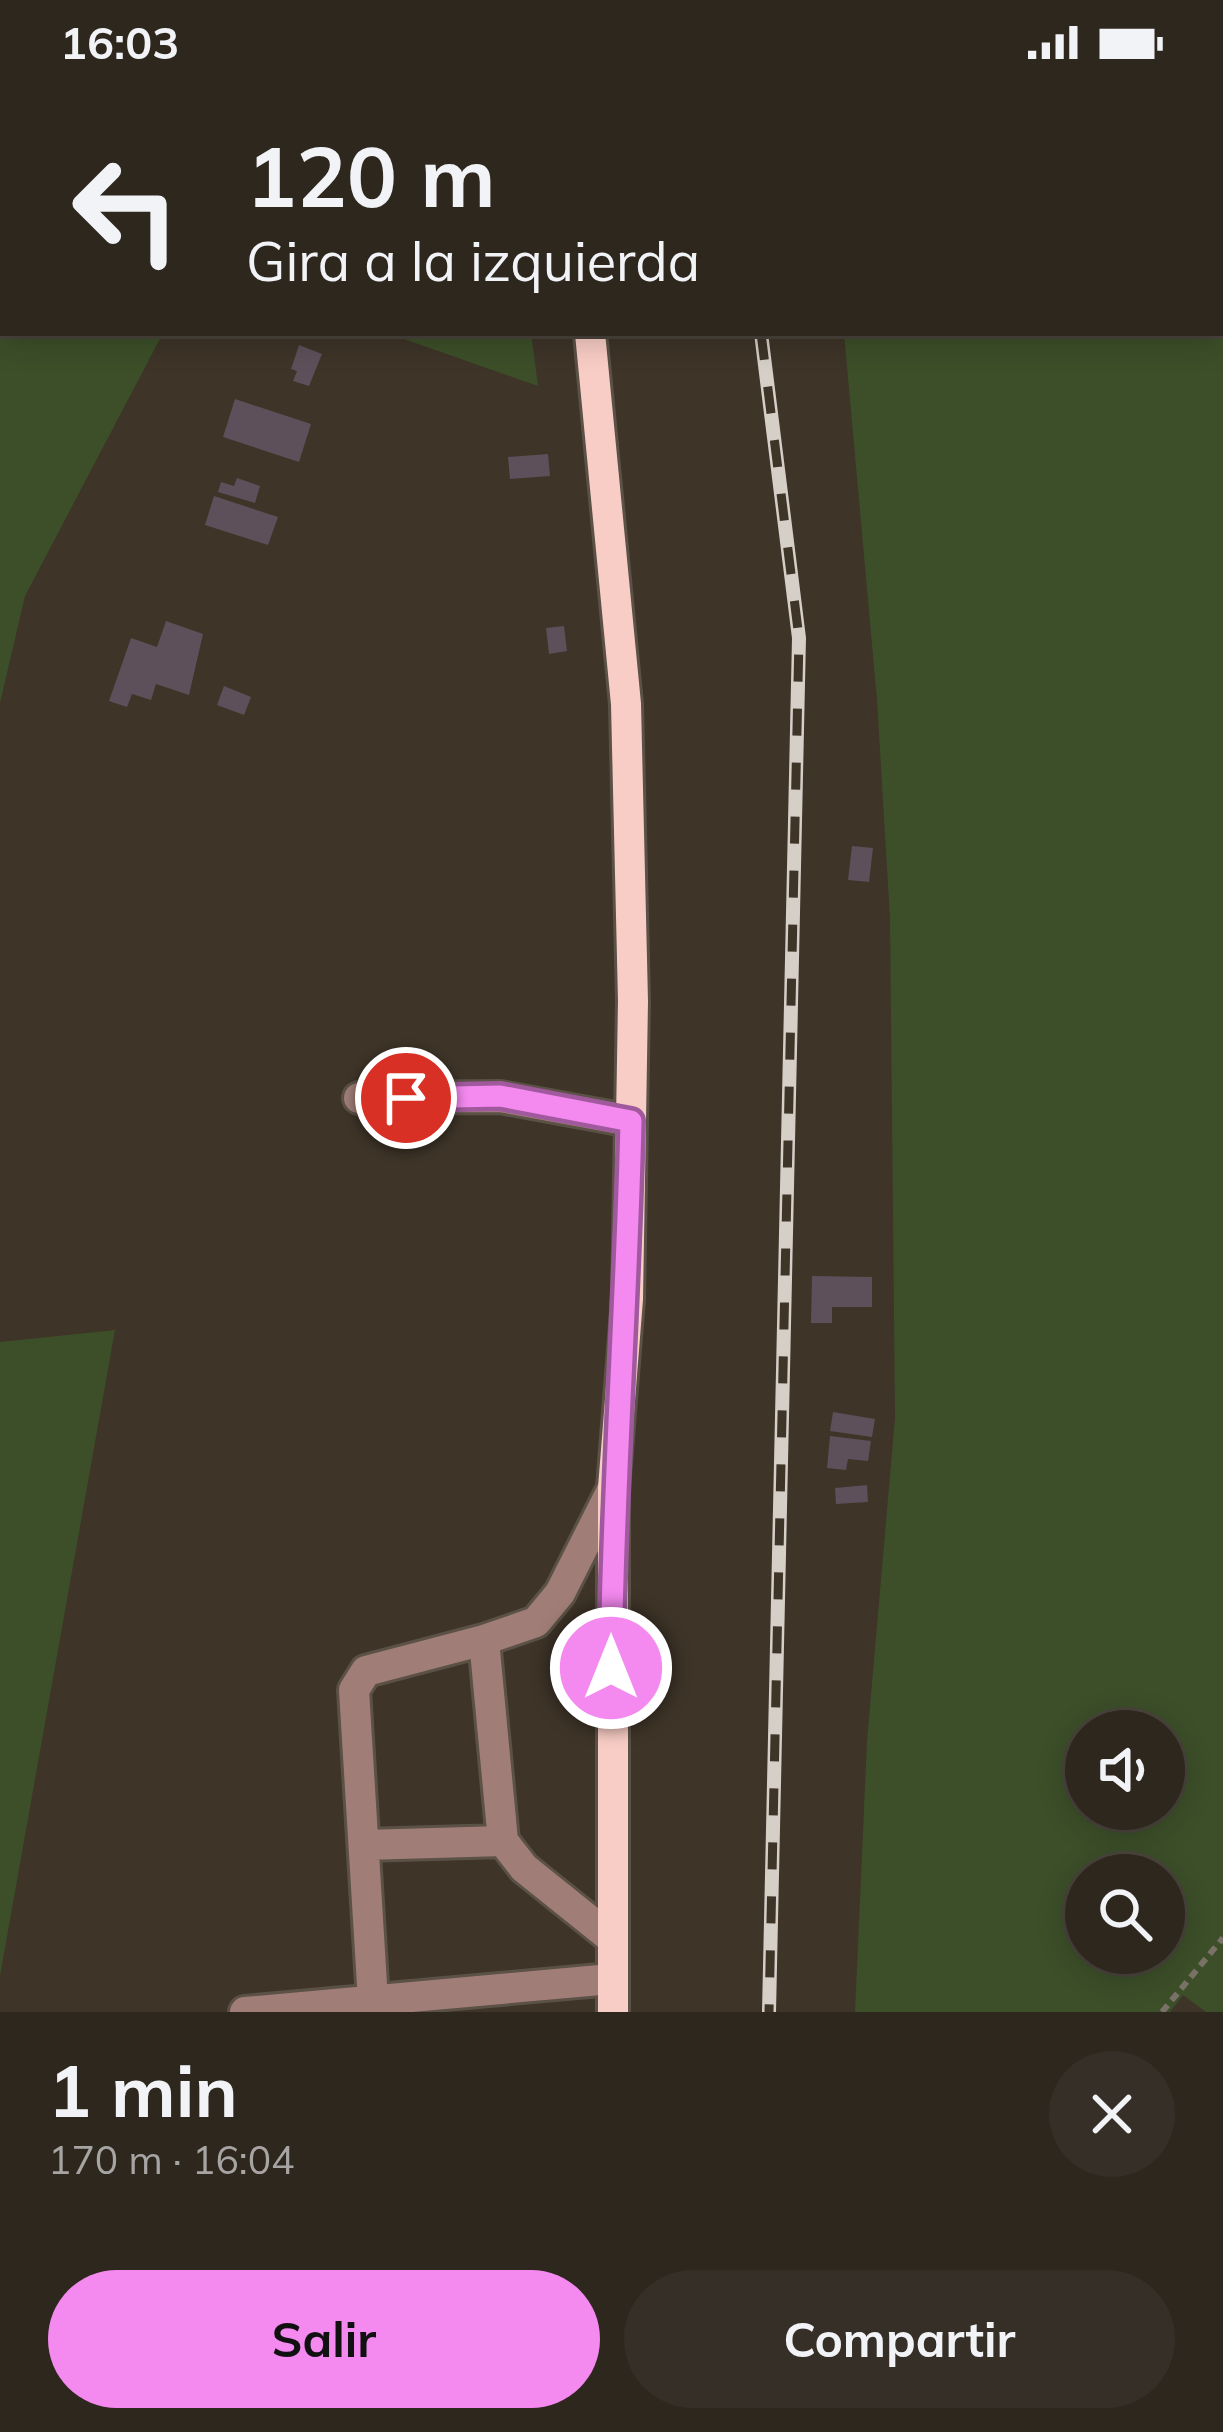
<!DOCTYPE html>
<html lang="es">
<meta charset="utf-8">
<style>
body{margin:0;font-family:Mulish,sans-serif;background:#362f27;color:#f1f3f6;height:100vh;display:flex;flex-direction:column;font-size:45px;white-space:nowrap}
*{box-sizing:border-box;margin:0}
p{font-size:39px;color:#a7a5a4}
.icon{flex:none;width:66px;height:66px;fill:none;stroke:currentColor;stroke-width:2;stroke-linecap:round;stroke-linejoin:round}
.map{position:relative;height:1928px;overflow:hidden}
.panel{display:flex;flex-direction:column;background:#2e271e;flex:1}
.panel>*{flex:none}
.guide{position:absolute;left:0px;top:0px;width:1224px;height:252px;box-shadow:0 6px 30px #0003,0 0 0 3px #49443c;background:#2e271e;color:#f1f3f6;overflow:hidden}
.tools{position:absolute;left:1065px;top:1626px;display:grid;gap:24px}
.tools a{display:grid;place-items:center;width:120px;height:120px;border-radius:50%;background:#2e271e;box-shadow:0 6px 30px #0003,0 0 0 3px #49443c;font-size:60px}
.pin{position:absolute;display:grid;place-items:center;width:102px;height:102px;color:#fff;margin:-51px;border:6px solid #fff;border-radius:50%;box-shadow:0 3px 12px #0007}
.me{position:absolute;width:132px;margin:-66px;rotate:0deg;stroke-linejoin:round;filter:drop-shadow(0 0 9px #0008)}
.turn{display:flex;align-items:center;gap:42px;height:252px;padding:0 48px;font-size:54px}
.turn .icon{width:156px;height:156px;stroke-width:2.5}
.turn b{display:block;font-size:84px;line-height:102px}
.round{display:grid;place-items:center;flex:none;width:126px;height:126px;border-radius:63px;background:#362f27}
.head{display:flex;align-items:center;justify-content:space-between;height:204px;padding:0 48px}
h1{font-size:72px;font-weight:700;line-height:90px}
.primary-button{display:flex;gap:24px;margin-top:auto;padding:24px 48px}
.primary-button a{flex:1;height:138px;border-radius:72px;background:#f489f0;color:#111;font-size:48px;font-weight:700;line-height:138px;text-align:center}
.primary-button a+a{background:#362f27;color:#f1f3f6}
.status{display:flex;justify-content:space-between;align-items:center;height:84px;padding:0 60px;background:#2e271e;direction:ltr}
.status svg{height:33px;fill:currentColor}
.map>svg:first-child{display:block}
.green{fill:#3c4f29;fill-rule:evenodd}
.building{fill:#5e505a}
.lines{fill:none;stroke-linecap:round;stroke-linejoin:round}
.minor-casing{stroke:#5b5146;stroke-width:36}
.major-casing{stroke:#5b5146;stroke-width:36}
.path{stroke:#7a7167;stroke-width:6;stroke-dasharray:9 6;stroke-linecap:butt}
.minor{stroke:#a07e77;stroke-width:30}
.major{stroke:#f8cdc5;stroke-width:30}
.rail-casing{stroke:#d6cfc8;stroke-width:14}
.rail{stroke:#3e3428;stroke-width:9;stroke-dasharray:27;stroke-linecap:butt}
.route-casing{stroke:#9f599c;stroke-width:30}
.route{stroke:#f489f0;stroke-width:21}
</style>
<div class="status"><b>16:03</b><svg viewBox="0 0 49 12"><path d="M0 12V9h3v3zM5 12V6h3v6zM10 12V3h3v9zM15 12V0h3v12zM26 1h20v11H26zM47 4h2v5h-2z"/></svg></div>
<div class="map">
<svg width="1223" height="1928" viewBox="0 0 1223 1928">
<rect width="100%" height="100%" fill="#3e3428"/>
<path class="green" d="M 0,0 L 498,3 L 3,3 L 3,249 L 163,249 L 25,512 L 0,619 Z
M 809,0 L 1223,0 L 1223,1928 L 1206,1928 L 1183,1911 L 1170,1928 L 855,1928 L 867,1657 L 895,1334 L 890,834 L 877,616 L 844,249 L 1221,249 L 1221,3 ZM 1164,1647 L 1164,1725 L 1086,1725 L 1086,1647 ZM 1164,1791 L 1164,1869 L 1086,1869 L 1086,1791 Z
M 387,249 L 531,249 L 538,302 Z
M 115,1246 L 0,1892 L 0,1258 Z"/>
<path class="building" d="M 299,261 L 322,270 L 309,302 L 293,297 L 297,287 L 291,285 Z
M 235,315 L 311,340 L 299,378 L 223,353 Z
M 548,370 L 550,392 L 510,395 L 508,373 Z
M 237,394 L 260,402 L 255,419 L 218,408 L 221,398 L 234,402 Z
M 214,412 L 278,433 L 268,461 L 205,441 Z
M 166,537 L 203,550 L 189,611 L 156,600 L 151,616 L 132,610 L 127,623 L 109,617 L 131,554 L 157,563 Z
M 564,542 L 567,567 L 549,570 L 546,544 Z
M 224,602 L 251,613 L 244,631 L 217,621 Z
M 852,762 L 873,764 L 869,798 L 848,796 Z
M 812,1192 L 872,1193 L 872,1223 L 832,1223 L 832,1239 L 811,1239 Z
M 833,1328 L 875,1335 L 872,1353 L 830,1347 Z
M 830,1352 L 871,1357 L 868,1377 L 848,1375 L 846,1386 L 827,1384 Z
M 867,1401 L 868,1418 L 836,1420 L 835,1404 Z"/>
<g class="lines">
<g class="minor-casing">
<path id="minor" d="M 359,1014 L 500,1013 L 631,1037
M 364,1761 L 503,1757
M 610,1853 L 524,1784 L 503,1757 L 484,1556 L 536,1538 L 560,1509 L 613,1404
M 373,1917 L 354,1606 L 366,1587 L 484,1556
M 245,1928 L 611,1895"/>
</g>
<g class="major-casing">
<path id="major" d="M 555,0 L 556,3
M 590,249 L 626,620 L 633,917 L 628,1215 L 613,1404 L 613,1928"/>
</g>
<path class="path" d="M 1162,1928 L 1223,1854"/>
<use href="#minor" class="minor"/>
<use href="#major" class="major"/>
<g class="rail-casing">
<path id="rail" d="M 730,0 L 731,3
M 761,249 L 799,554 L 769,1928"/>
</g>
<use href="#rail" class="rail"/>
</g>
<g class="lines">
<g class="route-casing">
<path id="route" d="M 406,1014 L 500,1012 L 631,1037 C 627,1220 613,1401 611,1584"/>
</g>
<use href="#route" class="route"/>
</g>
</svg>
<div class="tools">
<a><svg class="icon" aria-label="sound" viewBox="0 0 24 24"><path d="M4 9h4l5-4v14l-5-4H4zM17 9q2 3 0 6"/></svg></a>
<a><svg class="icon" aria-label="search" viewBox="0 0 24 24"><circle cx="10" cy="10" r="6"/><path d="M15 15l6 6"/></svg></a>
</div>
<div class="pin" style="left:406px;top:1014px;background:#d93025"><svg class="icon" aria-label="arrive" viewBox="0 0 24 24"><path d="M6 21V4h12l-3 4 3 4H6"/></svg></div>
<svg class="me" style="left:611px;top:1584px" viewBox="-20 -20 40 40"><circle r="17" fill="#f489f0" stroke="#fff" stroke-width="3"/><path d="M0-11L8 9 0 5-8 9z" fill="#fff"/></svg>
<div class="guide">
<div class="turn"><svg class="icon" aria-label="left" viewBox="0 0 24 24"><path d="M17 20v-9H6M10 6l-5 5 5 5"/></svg><div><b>120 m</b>Gira a la izquierda</div></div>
</div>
</div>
<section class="panel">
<div class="head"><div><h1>1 min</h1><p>170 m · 16:04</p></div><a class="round"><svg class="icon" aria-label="close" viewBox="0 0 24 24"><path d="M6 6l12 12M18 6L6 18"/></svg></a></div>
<div class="primary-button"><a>Salir</a><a>Compartir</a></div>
</section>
